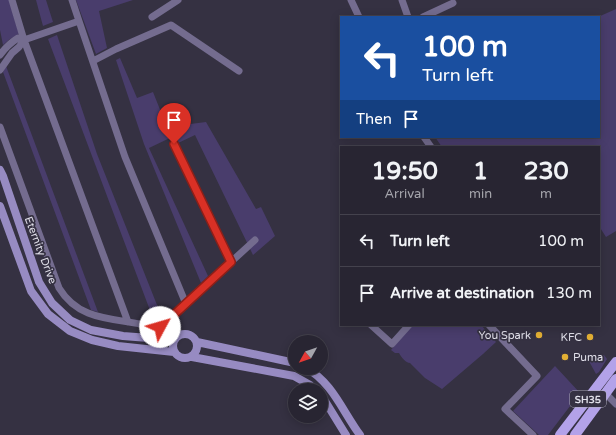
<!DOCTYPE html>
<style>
body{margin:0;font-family:"Varela Round",sans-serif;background:#302d3a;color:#f1f3f6;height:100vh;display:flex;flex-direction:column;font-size:15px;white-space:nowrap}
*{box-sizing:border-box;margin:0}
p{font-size:13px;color:#a5a5ac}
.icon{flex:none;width:22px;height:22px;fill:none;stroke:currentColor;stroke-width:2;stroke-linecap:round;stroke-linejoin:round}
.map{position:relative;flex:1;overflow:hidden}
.side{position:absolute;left:340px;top:146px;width:260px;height:180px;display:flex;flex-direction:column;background:#282532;border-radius:0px;box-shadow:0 2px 10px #0003,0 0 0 1px #44424d}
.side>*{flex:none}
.top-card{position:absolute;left:340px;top:16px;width:260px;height:122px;border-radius:0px;box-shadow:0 2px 10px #0003,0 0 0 1px #44424d;background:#1a4fa0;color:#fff;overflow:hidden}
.needle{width:26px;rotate:230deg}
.tools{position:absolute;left:288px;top:335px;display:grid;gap:8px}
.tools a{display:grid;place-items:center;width:40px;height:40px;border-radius:50%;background:#282532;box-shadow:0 2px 10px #0003,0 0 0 1px #44424d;font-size:20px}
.pin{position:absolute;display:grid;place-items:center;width:34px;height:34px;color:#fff;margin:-41px -17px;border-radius:50% 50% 50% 0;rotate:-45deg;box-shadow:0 0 4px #0007}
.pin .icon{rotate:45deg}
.me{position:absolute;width:44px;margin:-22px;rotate:51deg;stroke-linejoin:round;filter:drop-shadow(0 0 3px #0008)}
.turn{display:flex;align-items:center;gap:14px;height:84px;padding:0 16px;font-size:18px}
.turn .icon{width:52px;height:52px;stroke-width:2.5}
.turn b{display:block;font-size:28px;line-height:34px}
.then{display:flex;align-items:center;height:38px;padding:0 16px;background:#0003;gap:8px;font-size:15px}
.eta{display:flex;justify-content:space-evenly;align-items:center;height:68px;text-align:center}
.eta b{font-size:24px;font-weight:700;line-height:28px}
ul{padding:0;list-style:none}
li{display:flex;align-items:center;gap:12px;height:52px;padding:0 16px;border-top:1px solid #44424d}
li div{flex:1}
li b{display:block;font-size:15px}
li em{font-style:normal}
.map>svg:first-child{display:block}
.green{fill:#493d6c}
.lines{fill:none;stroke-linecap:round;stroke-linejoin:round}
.street{stroke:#746c8f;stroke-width:7}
.secondary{stroke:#978bc2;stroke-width:8}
.primary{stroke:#b3a2e9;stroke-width:10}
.route-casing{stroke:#8d1f18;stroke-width:10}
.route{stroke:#d93025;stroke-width:7}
.poi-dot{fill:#e2af34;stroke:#353142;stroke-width:1.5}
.labels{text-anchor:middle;stroke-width:3.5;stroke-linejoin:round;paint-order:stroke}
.shield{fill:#353142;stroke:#adabb7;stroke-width:1}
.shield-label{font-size:10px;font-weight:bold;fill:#e0dfe9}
.street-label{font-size:11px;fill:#e0dfe9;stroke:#353142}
.poi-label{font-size:11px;fill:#e0dfe9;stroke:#353142;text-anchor:end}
</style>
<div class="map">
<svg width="616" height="435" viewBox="0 0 616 435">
<rect width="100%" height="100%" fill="#353142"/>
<path class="green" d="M 0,0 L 9,0 L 19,34 L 10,39 L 3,45 L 0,30 Z
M 36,0 L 46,0 L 53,22 L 43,26 Z
M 76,0 L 133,0 L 99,11 L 107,48 L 96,54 Z
M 616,9 L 616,231 L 606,237 L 599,226 L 599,147 L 442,147 L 435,137 L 599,137 L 599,17 L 598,17 Z
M 57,35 L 97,154 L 159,310 L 165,317 L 161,321 L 154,321 L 48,39 Z
M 120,58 L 137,98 L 153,92 L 167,127 L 206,122 L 256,209 L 261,207 L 275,236 L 253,255 L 195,135 L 176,144 L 172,137 L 149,148 L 208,276 L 201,283 L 144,144 L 116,60 Z
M 6,66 L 98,312 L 91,310 L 3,72 Z
M 412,325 L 481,325 L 496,342 L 483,354 L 442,389 L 425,378 L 410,363 C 406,363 401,357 399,353 L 395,353 L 391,350 Z
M 585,354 L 604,355 L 607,359 L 599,372 L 596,374 Z
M 555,366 L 580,393 L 548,435 L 539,435 L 513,411 Z"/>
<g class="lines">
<path class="street" d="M 12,0 L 24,40 L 128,322
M 351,0 L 359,17
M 402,0 L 408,17
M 152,17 L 178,0
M 423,17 L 453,3
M 79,21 L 125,157 L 186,304
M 0,55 C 5,48 10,43 18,38 L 24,40
M 93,61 L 116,49 L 171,25 L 239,71
M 0,70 L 12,53 L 19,47 L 24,40 L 79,21 L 72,0
M 0,127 L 59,288 C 81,324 118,317 154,327 L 160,327 L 165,323 L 231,262 L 174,144
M 424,137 L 431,147
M 231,262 L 255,240
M 371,325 L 392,344 L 409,325
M 489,325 L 537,376 L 505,409 L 533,435
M 605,393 L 616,404"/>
<path class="secondary" d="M 0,170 L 3,176 L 39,282 L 52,303 L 70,320 L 91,330 L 123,336 L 174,340
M 0,206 L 31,291 L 48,314 L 70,331 L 92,340 L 118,346 L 174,352
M173 346a12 12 0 1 1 24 0a12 12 0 1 1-24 0Z
M 197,342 L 295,363
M 192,357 L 294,376 L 310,385 L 315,390
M 306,368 C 332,382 343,412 360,435
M 321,396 L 325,401 L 346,435"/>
<path class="primary" d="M 560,435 L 616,362
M 575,435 L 616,379"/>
</g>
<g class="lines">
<g class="route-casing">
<path id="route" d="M 160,327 L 165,323 L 231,262 L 174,144"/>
</g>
<use href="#route" class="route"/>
</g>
<g class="poi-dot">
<circle cx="539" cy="335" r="4"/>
<circle cx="590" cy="337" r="4"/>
<circle cx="565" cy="357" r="4"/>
</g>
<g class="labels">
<rect class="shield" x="570" y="391" width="36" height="16" rx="3"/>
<g class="shield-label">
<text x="588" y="403">SH35</text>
</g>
<g class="street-label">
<text transform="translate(41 250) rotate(69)" y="4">Eternity Drive</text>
</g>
<g class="poi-label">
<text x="531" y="339">You Spark</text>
<text x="582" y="341">KFC</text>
<text x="573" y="361" text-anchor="start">Puma</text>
</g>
</g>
</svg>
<div class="tools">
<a><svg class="needle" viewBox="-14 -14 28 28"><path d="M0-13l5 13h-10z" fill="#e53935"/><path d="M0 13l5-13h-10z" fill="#a5a5ac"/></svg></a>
<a><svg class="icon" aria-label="layers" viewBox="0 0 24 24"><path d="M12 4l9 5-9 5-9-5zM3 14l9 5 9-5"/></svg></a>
</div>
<div class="pin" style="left:174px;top:144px;background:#d93025"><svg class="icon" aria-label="arrive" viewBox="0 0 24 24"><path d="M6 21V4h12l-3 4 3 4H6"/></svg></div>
<svg class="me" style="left:160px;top:327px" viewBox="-20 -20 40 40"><circle r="19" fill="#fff"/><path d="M0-13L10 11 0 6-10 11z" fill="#d93025"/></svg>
<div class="top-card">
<div class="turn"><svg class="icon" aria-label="left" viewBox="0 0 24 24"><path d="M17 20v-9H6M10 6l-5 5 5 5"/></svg><div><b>100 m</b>Turn left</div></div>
<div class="then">Then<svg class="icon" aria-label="arrive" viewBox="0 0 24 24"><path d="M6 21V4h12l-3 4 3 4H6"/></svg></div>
</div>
<section class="side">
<div class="eta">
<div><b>19:50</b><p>Arrival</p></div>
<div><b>1</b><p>min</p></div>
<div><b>230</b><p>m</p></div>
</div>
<ul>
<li><svg class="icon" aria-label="left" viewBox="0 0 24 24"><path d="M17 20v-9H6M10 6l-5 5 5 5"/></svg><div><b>Turn left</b></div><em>100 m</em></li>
<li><svg class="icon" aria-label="arrive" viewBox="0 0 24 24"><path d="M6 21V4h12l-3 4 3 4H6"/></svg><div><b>Arrive at destination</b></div><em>130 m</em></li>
</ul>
</section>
</div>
